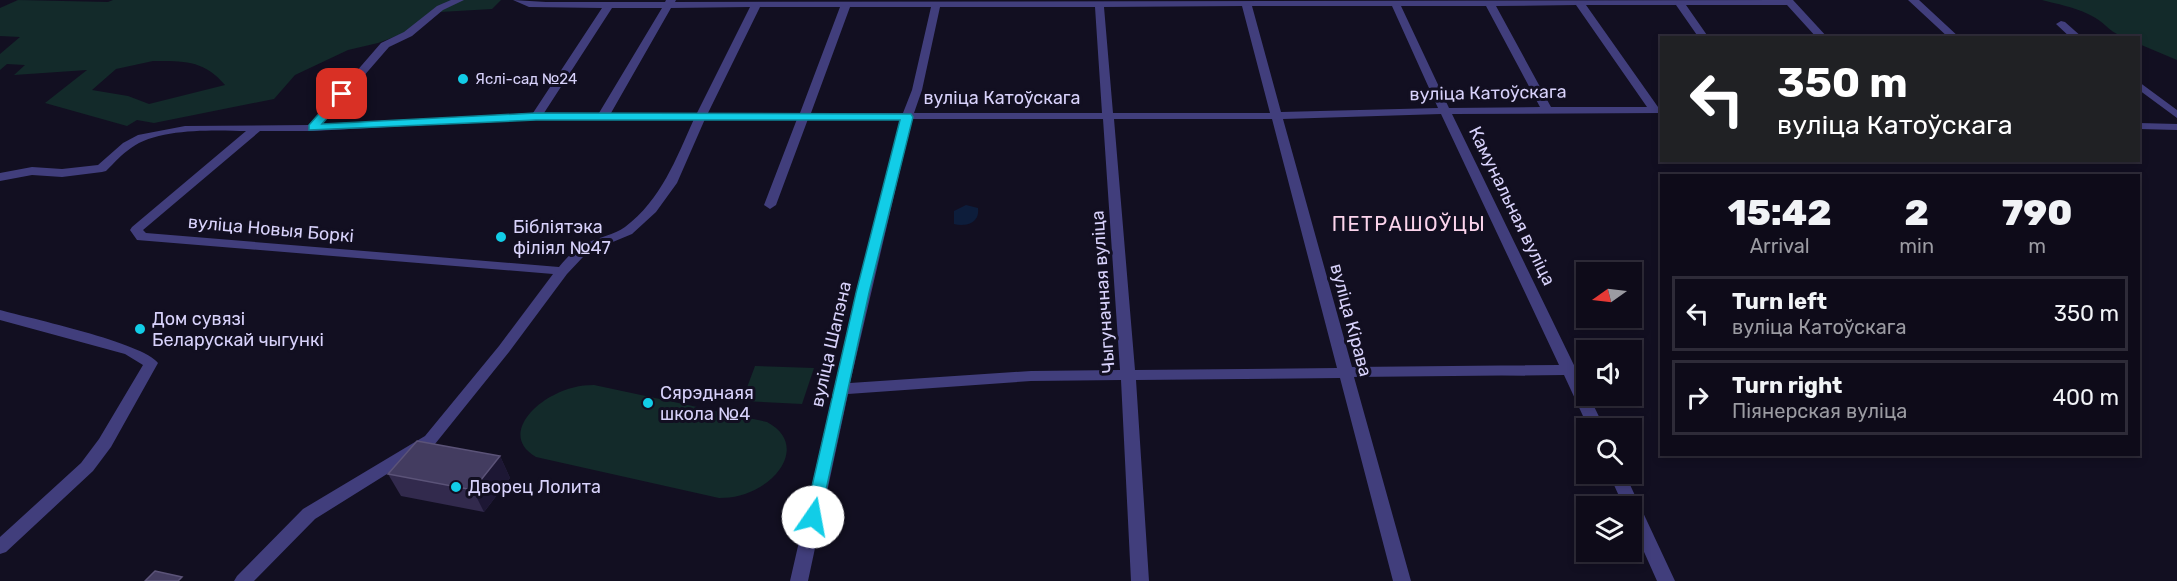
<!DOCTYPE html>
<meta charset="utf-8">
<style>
body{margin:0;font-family:Rubik,sans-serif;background:#171422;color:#f1f3f6;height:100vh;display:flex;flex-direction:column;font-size:22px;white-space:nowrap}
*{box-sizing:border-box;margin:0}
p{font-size:20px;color:#9b9ba2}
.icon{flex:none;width:33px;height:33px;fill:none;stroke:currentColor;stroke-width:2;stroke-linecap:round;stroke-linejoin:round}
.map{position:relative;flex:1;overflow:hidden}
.panel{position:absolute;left:1660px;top:174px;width:480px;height:282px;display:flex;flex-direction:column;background:#0e0b19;border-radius:0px;box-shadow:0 3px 9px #0003,0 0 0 2px #2e2b38}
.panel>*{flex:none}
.banner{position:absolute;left:1660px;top:36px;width:480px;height:126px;border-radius:0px;box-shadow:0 3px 9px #0003,0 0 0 2px #2e2b38;background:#202124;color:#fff;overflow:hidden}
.needle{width:39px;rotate:256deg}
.fabs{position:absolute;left:1576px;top:262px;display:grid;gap:12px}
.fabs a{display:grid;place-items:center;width:66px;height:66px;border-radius:0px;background:#0e0b19;box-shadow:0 3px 9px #0003,0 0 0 2px #2e2b38;font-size:30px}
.pin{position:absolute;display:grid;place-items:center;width:51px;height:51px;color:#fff;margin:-26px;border-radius:12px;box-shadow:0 3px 9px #0006}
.me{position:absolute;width:66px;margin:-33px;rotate:12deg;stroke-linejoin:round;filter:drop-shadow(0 0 4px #0008)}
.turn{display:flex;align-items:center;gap:21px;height:126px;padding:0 18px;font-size:27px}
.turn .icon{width:78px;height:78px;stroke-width:2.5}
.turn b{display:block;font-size:42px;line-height:51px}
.eta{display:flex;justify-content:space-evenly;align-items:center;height:102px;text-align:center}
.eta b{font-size:36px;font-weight:800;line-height:42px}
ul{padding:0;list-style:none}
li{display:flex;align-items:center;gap:18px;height:75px;margin:0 12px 9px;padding:0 6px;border:3px solid #2e2b38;border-radius:0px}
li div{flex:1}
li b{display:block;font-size:22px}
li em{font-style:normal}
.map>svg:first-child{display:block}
.green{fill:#132a2a;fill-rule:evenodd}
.water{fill:#0d1d3b}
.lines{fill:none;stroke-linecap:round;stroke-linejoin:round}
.minor{fill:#413e7c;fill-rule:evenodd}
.wall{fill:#322a4d}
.shaded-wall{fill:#1d1734}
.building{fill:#433c60;stroke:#5b5378;stroke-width:1.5}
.route{fill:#12cde7;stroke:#0c8596;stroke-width:1.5}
.poi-dot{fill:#12cde7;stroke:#120f21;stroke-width:2}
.labels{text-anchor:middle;stroke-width:6;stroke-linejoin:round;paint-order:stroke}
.far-poi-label{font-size:15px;fill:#d8d2fb;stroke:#120f21;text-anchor:start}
.street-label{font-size:18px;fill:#d8d2fb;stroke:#120f21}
.poi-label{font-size:18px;fill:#d8d2fb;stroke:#120f21;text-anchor:start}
.neighbourhood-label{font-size:20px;letter-spacing:1.5px;fill:#fcd4ec;stroke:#120f21}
</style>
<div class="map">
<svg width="2177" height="581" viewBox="0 0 2177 581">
<rect width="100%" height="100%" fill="#120f21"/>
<path class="green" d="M 18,0 L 108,2 L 113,0 L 501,0 L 492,9 L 440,12 L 407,32 L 378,43 L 348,50 L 295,75 L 274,99 L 154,123 L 137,120 L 127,126 L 45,103 L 87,70 L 14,75 L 25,65 L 7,64 L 0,70 L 0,54 L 20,37 L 0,36 L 0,8 ZM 153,61 C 184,61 204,60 225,85 L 149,104 L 128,96 L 92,90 L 116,69 Z
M 2042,0 L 2177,0 L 2177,60 L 2139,44 L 2139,38 C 2108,38 2111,24 2088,14 C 2074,7 2057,4 2042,0 Z
M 755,366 L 814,368 L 802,404 L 742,401 Z
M 594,385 L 767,422 C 801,440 786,472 760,487 C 747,495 733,498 719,498 L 536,457 C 503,438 529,407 554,395 C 567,388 580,385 594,385 Z"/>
<path class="water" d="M 966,205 L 978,208 C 980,223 966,227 954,224 L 954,211 Z"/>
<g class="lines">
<path class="minor" d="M 451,0 L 464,0 L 443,10 L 412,36 L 389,47 L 322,124 L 533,113 L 602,8 L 529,7 L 513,0 L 546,2 L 665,2 L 666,0 L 676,0 L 675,2 L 1793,0 L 1828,38 L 1817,38 L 1787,5 L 1686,5 L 1709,38 L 1699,38 L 1676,5 L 1586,5 L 1658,107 L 1662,107 L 1662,113 L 1452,114 L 1605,429 L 1589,429 L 1564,375 L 1354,377 L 1411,581 L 1393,581 L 1340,378 L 1136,380 L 1149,581 L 1131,581 L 1121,380 L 1031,381 L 848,394 L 808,581 L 790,581 L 856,293 L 901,119 L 808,119 L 776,205 L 770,209 L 764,205 L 797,119 L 705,119 L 677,183 L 656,212 L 632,234 L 596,249 L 583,257 L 567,274 L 509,352 L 435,444 L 315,519 L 254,581 L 234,581 L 237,576 L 303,509 L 425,436 L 499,346 L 553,274 L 137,240 L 130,230 L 132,227 L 246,131 C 214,130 157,128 131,148 C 122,154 114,163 106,171 L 102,172 L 62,177 L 32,175 L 0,181 L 0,173 L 32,167 L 62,169 L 98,165 L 123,143 L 138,135 L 185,126 L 310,125 L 381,43 L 404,32 L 437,6 ZM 1576,5 L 1647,107 L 1551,107 L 1496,6 ZM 1242,6 L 1270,113 L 1113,113 L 1104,7 ZM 1252,6 L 1392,6 L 1438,108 L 1281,112 ZM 1401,6 L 1486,6 L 1540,107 L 1449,108 ZM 750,7 L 697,113 L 611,113 L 671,8 ZM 760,7 L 840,7 L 800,113 L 708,113 ZM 850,7 L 931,7 L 912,90 L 903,113 L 811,113 ZM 940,7 L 1095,7 L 1102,113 L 914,113 L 922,90 ZM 612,8 L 662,8 L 599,113 L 544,113 ZM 1441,114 L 1559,365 L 1352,367 L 1283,119 ZM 536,119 L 694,119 C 676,159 661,200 625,227 C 614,235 599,237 587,243 C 575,249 567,257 559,267 L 146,233 L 143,230 L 260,131 L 313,131 ZM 912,119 L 1103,119 L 1120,370 L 1031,371 L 850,383 ZM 1114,119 L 1272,119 L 1337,368 L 1135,370 Z
M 1908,0 L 1919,0 L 1960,38 L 1949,38 Z
M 2061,21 L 2065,22 L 2083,38 L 2071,38 L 2056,24 Z
M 2139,82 L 2177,110 L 2177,118 L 2139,90 Z
M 2139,123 L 2177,124 L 2177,130 L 2139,129 Z
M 0,310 C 29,318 144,343 158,363 L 111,447 L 93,471 L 6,552 L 0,554 L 0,537 L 81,463 L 99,439 L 143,365 L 125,354 L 0,320 Z
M 1609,474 L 1625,474 L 1675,581 L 1657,581 L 1632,525 L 1632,507 L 1624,507 Z"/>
</g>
<path class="wall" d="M 500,456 L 510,478 L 484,512 L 401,496 L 388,474 Z"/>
<path class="shaded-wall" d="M 500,456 L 510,478 L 484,512 L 473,490 Z"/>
<path class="building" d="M 417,441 L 500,456 L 473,490 L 388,474 Z
M 155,571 L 182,577 L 178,581 L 145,581 Z"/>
<path class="route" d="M 342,91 L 347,94 L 322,124 L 536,113 L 911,114 L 913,117 L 869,293 L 819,522 L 813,524 L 807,522 L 805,517 L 856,293 L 900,120 L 536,120 L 309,130 L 309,125 L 338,92 Z"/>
<g class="poi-dot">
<circle cx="463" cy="79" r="6"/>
<circle cx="501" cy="237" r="6"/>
<circle cx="140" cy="329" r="6"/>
<circle cx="648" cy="403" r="6"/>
<circle cx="456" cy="487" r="6"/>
</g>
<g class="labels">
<g class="far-poi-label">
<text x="475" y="84">Яслі-сад №24</text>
</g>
<g class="street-label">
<text transform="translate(1488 93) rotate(-1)" y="6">вуліца Катоўскага</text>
<text x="1002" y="104">вуліца Катоўскага</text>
<text transform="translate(1512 206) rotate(64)" y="6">Камунальная вуліца</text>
<text transform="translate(271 229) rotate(5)" y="6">вуліца Новыя Боркі</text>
<text transform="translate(1103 292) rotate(-94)" y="6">Чыгуначная вуліца</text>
<text transform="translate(1351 320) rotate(75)" y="6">вуліца Кірава</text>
<text transform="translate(831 344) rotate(-77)" y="6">вуліца Шапэна</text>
</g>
<g class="poi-label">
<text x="513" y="233">Бібліятэка<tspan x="513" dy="21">філіял №47</tspan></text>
<text x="152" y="325">Дом сувязі<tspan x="152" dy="21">Беларускай чыгункі</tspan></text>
<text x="660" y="399">Сярэднаяя<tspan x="660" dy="21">школа №4</tspan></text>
<text x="468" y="493">Дворец Лолита</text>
</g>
<g class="neighbourhood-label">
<text x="1409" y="231">ПЕТРАШОЎЦЫ</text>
</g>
</g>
</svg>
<div class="fabs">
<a><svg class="needle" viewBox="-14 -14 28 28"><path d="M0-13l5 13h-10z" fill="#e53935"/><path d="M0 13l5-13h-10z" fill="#9b9ba2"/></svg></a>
<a><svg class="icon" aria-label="sound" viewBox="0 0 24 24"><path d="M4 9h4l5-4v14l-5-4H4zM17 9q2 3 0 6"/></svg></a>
<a><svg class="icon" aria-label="search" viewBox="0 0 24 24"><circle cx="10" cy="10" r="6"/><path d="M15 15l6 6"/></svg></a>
<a><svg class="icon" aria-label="layers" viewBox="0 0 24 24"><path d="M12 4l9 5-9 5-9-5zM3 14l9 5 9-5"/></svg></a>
</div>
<div class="pin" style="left:342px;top:94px;background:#d93025"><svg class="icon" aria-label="arrive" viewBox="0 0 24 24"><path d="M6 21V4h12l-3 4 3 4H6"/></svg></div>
<svg class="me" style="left:813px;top:517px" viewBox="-20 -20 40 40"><circle r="19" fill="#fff"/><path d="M0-13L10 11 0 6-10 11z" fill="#12cde7"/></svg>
<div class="banner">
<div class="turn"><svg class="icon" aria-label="left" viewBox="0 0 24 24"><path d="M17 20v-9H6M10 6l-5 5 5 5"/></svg><div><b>350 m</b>вуліца Катоўскага</div></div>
</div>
<section class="panel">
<div class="eta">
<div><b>15:42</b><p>Arrival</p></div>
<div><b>2</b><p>min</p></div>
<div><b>790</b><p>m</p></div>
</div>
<ul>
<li><svg class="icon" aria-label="left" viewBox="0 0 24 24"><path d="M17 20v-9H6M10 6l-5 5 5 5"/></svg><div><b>Turn left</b><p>вуліца Катоўскага</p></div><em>350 m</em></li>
<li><svg class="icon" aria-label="right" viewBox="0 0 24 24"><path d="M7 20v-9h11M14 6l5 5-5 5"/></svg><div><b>Turn right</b><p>Піянерская вуліца</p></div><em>400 m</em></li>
</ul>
</section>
</div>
